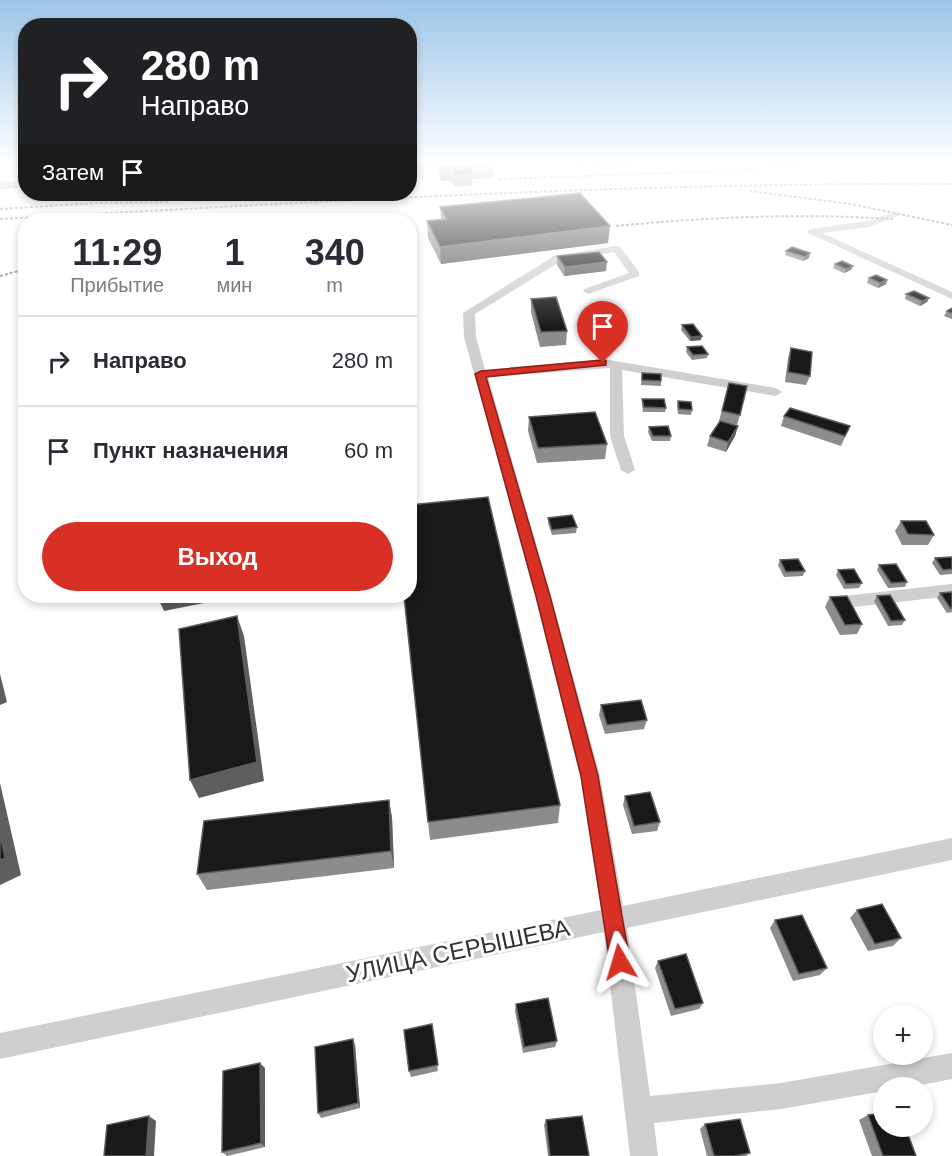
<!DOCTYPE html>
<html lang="ru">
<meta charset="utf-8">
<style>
body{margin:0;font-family:Helvetica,sans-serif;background:#f2f2f3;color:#2b2b33;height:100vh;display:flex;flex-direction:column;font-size:22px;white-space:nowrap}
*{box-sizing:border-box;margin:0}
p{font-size:20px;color:#7c7c81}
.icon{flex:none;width:33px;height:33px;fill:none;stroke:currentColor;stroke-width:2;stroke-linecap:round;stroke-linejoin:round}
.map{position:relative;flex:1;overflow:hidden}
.sheet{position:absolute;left:18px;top:213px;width:399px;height:390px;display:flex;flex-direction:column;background:#fff;border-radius:24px;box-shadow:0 3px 9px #0003}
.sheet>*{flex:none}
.hud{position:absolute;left:18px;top:18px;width:399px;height:183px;border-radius:24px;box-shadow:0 3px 9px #0003;background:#202124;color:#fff;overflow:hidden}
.fabs{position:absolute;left:873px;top:1005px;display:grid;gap:12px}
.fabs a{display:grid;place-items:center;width:60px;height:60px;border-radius:50%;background:#fff;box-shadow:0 3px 9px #0003;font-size:30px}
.pin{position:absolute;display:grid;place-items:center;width:51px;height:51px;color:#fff;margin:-62px -26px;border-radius:50% 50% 50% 0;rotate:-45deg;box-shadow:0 0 6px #0007}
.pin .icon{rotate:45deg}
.me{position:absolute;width:66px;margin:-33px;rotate:353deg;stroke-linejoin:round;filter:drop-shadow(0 0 4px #0008)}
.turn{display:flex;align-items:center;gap:21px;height:126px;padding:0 24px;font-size:27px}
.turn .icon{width:78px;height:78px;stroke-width:2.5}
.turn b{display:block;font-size:42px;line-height:51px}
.then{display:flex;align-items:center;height:57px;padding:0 24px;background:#0003;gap:12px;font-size:22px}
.eta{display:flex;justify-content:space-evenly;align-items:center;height:102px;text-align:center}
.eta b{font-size:36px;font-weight:700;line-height:42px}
.cta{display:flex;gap:12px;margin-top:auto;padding:12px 24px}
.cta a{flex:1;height:69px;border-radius:36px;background:#d93025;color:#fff;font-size:24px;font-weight:700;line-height:69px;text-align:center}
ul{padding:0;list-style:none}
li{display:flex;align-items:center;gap:18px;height:90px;padding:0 24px;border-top:2px solid #e1e1e2}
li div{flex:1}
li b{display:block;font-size:22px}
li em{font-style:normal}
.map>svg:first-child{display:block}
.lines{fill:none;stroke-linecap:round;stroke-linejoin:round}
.street{fill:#cfcfcf;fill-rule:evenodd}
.secondary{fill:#bcbcbc;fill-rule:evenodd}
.rail{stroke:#878787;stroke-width:2;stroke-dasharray:3 2;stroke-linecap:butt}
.wall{fill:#8c8c8c}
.shaded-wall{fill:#5e5e5e}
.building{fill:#191919;stroke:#5e5e5e;stroke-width:1.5}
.route{fill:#d93025;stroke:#8d1f18;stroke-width:1.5}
.labels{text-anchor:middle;stroke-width:6;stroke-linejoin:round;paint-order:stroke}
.near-street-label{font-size:24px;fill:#323232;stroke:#fff}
</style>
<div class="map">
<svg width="952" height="1156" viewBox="0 0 952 1156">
<rect width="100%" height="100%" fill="#fff"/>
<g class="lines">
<path class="street" d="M 895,212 L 903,214 L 869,227 L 822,233 L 952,292 L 952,299 L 806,232 L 811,229 L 867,221 Z
M 617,246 L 620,247 L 639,272 L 639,276 L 588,294 L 583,291 L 584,289 L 629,273 L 614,252 L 561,261 L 475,314 L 476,337 L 485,370 L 603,359 L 776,388 L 782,392 L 776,396 L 622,370 L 624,436 L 635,470 L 628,474 L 621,470 L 610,436 L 610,368 L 488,377 L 551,596 L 600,776 L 623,906 L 952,838 L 952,860 L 627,928 L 650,1096 L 781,1083 L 952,1053 L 952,1079 L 905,1088 L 884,1088 L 884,1091 L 781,1109 L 654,1123 L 658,1156 L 630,1156 L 604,932 L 0,1059 L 0,1033 L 601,910 L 580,776 L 535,596 L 464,337 L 463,313 L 554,256 Z
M 952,584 L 952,596 L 835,609 L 829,607 L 826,603 L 829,599 L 835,597 Z"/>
<path class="secondary" d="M 410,165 L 430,165 L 425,168 L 410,169 Z
M 0,181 L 26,181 L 26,188 L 0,189 Z"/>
<path class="rail" d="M 499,179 L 750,170 L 803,165
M 749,191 L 851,204 L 952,225
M 159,198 L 288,196
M 0,209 L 95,203 L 170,202
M 0,219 C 317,202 634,182 952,184
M 332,220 L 342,219
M 616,226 C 708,217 800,213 893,219
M 0,276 L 26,269"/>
</g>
<path class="wall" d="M 410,165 L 423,167 L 424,175 L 410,176 Z
M 438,165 L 493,165 L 493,178 L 472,179 L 472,185 L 455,187 L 450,180 L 441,181 L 438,173 Z
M 553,165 L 571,165 L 553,166 Z
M 573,165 L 583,165 L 583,167 L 573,167 Z
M 591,165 L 628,165 L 627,168 L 591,167 Z
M 230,194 L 262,194 L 230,195 Z
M 440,207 L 608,243 L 441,264 L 428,238 L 427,221 L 441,219 Z
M 786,251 L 809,258 L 803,261 L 785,255 Z
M 557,256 L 606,271 L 564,276 L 557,265 Z
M 835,264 L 853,266 L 851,270 L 844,273 L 833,268 Z
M 869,278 L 887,280 L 886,284 L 878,288 L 867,283 Z
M 906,294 L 929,298 L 927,302 L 920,306 L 905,299 Z
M 531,299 L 567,331 L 566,345 L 540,347 L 531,312 Z
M 952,308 L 952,319 L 944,316 L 947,311 Z
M 682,325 L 701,340 L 690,341 L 681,330 Z
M 687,347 L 708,354 L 707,358 L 692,360 L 686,352 Z
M 791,348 L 810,376 L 806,385 L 785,382 L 788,358 Z
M 642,373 L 661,381 L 661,386 L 641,385 Z
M 729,383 L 740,415 L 737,425 L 724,422 L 738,426 L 735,436 L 726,452 L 707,446 L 710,436 L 720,421 L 719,421 Z
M 642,399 L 666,408 L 665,412 L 643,412 L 642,404 Z
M 678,401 L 692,410 L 691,415 L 678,414 L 677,406 Z
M 784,416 L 850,426 L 841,446 L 781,426 Z
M 529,417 L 607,444 L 605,459 L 537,463 L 528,431 Z
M 649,427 L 671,436 L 670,441 L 652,441 L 648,432 Z
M 548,518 L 577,527 L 576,533 L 552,535 L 548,523 Z
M 901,521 L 934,535 L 928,545 L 902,545 L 895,531 Z
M 952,557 L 952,574 L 940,575 L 932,563 L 935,558 Z
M 780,560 L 805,571 L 803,576 L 784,577 L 778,565 Z
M 879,565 L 907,582 L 905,587 L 888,588 L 877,570 Z
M 838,570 L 862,583 L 859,588 L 844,589 L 836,575 Z
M 952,592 L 952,612 L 947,613 L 937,598 L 940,593 Z
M 404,596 L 560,805 L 558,823 L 430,840 Z
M 877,596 L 905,620 L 902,625 L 888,626 L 874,601 Z
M 830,597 L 862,624 L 857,634 L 840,635 L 825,607 Z
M 601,705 L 647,720 L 644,729 L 605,734 L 599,715 Z
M 625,796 L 660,822 L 657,831 L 632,834 L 623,805 Z
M 389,800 L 392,818 L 394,868 L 207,890 L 197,874 Z
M 857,910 L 901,938 L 893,946 L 868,951 L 850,918 Z
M 775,920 L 827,968 L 820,975 L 793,981 L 770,928 Z
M 658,961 L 703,1003 L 699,1009 L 671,1016 L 655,968 Z
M 516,1004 L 557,1041 L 555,1047 L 523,1053 L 515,1011 Z
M 432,1024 L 438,1071 L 411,1077 L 409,1071 Z
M 355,1045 L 360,1108 L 321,1118 L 318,1113 Z
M 265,1068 L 265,1147 L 227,1156 L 222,1152 Z
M 868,1115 L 916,1156 L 872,1156 L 859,1120 Z
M 546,1120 L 589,1156 L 548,1156 L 544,1125 Z
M 705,1124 L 750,1153 L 746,1156 L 707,1156 L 700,1129 Z"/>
<path class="shaded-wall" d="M 450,168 L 450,180 L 441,181 L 441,169 Z
M 610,226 L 608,243 L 441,264 L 440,247 Z
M 810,253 L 809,258 L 803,261 L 805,257 Z
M 607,262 L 606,271 L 564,276 L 565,267 Z
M 853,266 L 851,270 L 844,273 L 846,269 Z
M 887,280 L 886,284 L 878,288 L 880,283 Z
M 929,298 L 927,302 L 920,306 L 922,301 Z
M 702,336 L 701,340 L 690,341 L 691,337 Z
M 738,426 L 735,436 L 726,452 L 728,442 Z
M 157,596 L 218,596 L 219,600 L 164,611 Z
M 237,616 L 244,636 L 264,781 L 199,798 L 190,780 Z
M 0,674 L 7,702 L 0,705 Z
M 0,783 L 21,875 L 0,885 Z
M 389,800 L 392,818 L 394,868 L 391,851 Z
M 353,1039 L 355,1045 L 360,1108 L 358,1103 Z
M 260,1063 L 265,1068 L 265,1147 L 261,1143 Z
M 149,1116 L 156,1121 L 154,1156 L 146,1156 Z"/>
<path class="building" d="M 410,165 L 423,165 L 423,167 L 410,168 Z
M 439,165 L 493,165 L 494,166 L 470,168 L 472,173 L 455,175 L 450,168 L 441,169 Z
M 580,193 L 610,226 L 440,247 L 427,221 L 446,219 L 440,207 Z
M 792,247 L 810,253 L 805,257 L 786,251 Z
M 599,252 L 607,262 L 565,267 L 557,256 Z
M 842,261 L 853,266 L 846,269 L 835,264 Z
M 876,275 L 887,280 L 880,283 L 869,278 Z
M 914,291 L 929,298 L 922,301 L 906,294 Z
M 556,297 L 567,331 L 541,332 L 531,299 Z
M 952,308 L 952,313 L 947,311 Z
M 693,324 L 702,336 L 691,337 L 682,325 Z
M 702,346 L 708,354 L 693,355 L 687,347 Z
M 791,348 L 812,352 L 810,376 L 788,372 Z
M 642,373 L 661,374 L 661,381 L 642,380 Z
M 729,383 L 747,386 L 740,415 L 722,411 Z
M 642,399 L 664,399 L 666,408 L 644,407 Z
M 678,401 L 691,402 L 692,410 L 679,409 Z
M 790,408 L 850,426 L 845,436 L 784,416 Z
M 595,412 L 607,444 L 538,448 L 529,417 Z
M 720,421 L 738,426 L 728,442 L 710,436 Z
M 668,426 L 671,436 L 653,436 L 649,427 Z
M 488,497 L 560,805 L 428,822 L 404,596 L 410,596 L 410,505 Z
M 572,515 L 577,527 L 552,530 L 548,518 Z
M 901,521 L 926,521 L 934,535 L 908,534 Z
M 952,557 L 952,569 L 943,570 L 935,558 Z
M 798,559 L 805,571 L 786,572 L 780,560 Z
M 896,564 L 907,582 L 891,583 L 879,565 Z
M 854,569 L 862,583 L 846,584 L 838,570 Z
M 952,592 L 952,608 L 950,608 L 940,593 Z
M 890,595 L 905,620 L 891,621 L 877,596 Z
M 847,596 L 862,624 L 845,625 L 830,597 Z
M 237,616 L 257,762 L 190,780 L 179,629 Z
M 641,700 L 647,720 L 607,725 L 601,705 Z
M 650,792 L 660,822 L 634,826 L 625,796 Z
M 389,800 L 391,851 L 197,874 L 204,821 Z
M 0,835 L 5,858 L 0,860 Z
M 882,904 L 901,938 L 875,944 L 857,910 Z
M 802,915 L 827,968 L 799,974 L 775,920 Z
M 686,954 L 703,1003 L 675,1009 L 658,961 Z
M 548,998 L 557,1041 L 524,1047 L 516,1004 Z
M 432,1024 L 438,1065 L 409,1071 L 404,1030 Z
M 353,1039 L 358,1103 L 318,1113 L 315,1047 Z
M 260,1063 L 261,1143 L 222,1152 L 223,1071 Z
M 884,1113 L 884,1126 L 905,1126 L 916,1156 L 883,1156 L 868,1115 Z
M 149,1116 L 146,1156 L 104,1156 L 107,1125 Z
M 582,1116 L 589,1156 L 550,1156 L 546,1120 Z
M 740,1119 L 750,1153 L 734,1156 L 714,1156 L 705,1124 Z"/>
<linearGradient id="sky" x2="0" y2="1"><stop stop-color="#9ec5e9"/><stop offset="0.5" stop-color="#fff"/><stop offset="1" stop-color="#fff" stop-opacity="0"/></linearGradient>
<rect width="952" height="327" fill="url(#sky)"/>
<path class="route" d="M 603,360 L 606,361 L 606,365 L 486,377 L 550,596 L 598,776 L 630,962 L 627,969 L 620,972 L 613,969 L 610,962 L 581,776 L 536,596 L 475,374 L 481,371 Z"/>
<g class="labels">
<g class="near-street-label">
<text transform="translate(458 951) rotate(-12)" y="8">УЛИЦА СЕРЫШЕВА</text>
</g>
</g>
</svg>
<div class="fabs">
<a>+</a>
<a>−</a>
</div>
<div class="pin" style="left:603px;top:363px;background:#d93025"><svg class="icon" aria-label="arrive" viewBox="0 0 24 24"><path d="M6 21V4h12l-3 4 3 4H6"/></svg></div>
<svg class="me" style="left:620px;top:962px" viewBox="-20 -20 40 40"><path d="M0-17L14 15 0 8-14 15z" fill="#d93025" stroke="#fff" stroke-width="4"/></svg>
<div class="hud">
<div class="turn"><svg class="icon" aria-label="right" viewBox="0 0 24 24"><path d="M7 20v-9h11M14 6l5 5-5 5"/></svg><div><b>280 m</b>Направо</div></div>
<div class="then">Затем<svg class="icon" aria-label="arrive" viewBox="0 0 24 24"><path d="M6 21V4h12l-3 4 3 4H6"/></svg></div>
</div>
<section class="sheet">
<div class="eta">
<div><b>11:29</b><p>Прибытие</p></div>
<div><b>1</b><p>мин</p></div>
<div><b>340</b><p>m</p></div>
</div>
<ul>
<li><svg class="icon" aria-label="right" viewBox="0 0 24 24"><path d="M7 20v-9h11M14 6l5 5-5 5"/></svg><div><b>Направо</b></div><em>280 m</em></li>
<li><svg class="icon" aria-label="arrive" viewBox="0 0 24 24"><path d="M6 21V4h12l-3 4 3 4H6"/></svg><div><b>Пункт назначения</b></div><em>60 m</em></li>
</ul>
<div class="cta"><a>Выход</a></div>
</section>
</div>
